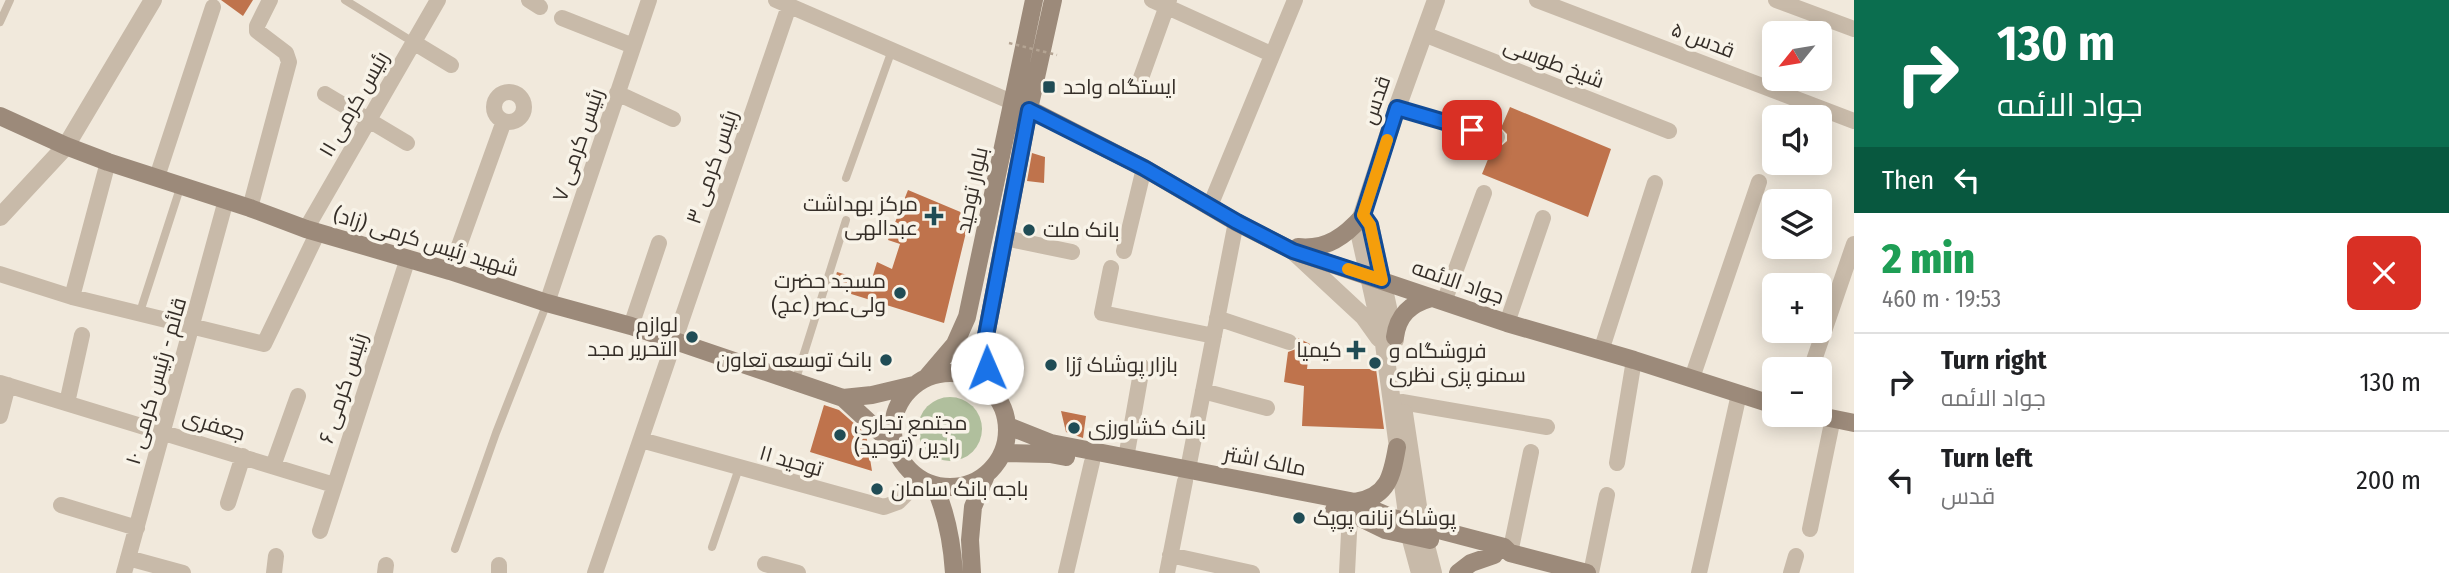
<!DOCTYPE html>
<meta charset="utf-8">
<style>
body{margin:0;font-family:"Fira Sans Condensed",Cairo,sans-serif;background:#f6f6f6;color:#202124;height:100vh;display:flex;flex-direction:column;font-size:26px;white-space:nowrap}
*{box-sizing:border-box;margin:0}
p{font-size:23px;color:#757577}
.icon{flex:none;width:38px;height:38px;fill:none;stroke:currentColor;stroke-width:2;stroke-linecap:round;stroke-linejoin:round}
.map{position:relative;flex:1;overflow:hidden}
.panel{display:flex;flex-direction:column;background:#fff;width:595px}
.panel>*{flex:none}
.banner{background:#0b6e4f;color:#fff;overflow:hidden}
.needle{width:46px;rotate:240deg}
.fabs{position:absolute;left:1762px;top:21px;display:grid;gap:14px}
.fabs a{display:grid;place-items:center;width:70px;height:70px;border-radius:10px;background:#fff;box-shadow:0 4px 18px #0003;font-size:35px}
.pin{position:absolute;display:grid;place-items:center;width:60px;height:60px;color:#fff;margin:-30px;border-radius:14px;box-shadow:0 4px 10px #0006}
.me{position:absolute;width:77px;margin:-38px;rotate:359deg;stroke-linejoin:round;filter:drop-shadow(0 0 5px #0008)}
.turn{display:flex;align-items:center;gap:24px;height:147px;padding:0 28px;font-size:32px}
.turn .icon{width:91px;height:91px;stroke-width:2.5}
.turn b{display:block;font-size:49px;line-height:60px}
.then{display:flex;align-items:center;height:66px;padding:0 28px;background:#0003;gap:14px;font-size:26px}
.round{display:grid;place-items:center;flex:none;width:74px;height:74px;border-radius:10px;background:#f6f6f6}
.overview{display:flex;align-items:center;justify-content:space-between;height:119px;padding:0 28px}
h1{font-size:42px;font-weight:800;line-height:52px;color:#1e9e55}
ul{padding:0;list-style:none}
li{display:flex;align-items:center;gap:21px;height:98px;padding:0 28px;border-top:2px solid #e0e0e0}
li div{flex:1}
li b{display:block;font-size:26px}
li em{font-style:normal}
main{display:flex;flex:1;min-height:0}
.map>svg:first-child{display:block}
.green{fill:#b0bf9d}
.building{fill:#bf734c}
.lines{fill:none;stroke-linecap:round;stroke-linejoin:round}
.service{stroke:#c8baa9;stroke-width:8}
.minor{stroke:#c8baa9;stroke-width:16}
.tertiary{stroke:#c8baa9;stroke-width:18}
.secondary{stroke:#9c8a7a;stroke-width:18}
.path-bridge{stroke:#b4a493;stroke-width:2.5;stroke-dasharray:3.5 3.5;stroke-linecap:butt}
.route-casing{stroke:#114b97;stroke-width:18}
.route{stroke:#1a73e8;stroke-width:12}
.slow{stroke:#f59e0b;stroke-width:12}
.poi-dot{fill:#204c55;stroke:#f8f3e8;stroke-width:2.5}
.labels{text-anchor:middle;stroke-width:7;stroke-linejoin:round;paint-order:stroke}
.street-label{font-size:21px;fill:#352e28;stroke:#f8f3e8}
.poi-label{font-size:21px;fill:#352e28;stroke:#f8f3e8;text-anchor:start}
</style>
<main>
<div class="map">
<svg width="1854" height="573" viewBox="0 0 1854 573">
<rect width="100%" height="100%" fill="#f1e9dc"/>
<path class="green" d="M918 429a32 32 0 1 1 64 0a32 32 0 1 1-64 0Z"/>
<path class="building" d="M 221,0 L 253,0 L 243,16 Z
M 1510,107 L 1611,149 L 1588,217 L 1482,174 L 1493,147 L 1500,147 L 1507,141 L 1507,134 L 1501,128 Z
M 1032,153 L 1045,157 L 1044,183 L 1027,181 Z
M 908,190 L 970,216 L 944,323 L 832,288 L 837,272 L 871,282 L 877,262 L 892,269 L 900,244 L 888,240 Z
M 1298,338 L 1310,344 L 1307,369 L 1376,369 L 1384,429 L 1302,426 L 1304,386 L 1284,382 L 1288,352 L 1296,349 L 1299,345 Z
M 824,405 L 839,410 L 866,434 L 872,471 L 810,452 Z
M 1061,411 L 1086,416 L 1083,438 L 1066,432 Z"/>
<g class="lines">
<path class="service" d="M 345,0 L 413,42
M 0,22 L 10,0
M 846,178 L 892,50
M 139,315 L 181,185
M 795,382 L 846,220
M 712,547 L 739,468
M 455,549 L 496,433 L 547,303"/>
<path class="minor" d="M 529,0 L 540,7
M 776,0 L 1014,103
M 1152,0 L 1271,54
M 1537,0 L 1854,121
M 1776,0 L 1854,29
M 562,18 L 633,46
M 1424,34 L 1669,131
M 413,42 L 451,65
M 1141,78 L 1169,0
M494 107a15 15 0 1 1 30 0a15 15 0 1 1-30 0Z
M 617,93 L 673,119
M 325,94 L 407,143
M 1397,108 L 1497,137
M 157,177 L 213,7
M 1210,206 L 1295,0
M 250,208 L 289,62 L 286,53 L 257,31 L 257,26 L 270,0
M 306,229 L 438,0
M 1005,238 L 1072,252
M 1124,251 L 1144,168
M 1111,268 L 1102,313 L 1214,336
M 450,271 L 504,121
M 0,274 L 72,297 L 264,344 L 318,232
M 72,297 L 108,162
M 1444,302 L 1484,193
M 547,303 L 649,0
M 1217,318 L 1289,342
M 1507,323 L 1543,218
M 631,326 L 659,243
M 1601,351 L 1655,183
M 1811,369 L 1854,244
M 1692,378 L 1759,182
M 0,383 L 334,485
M 1203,391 L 1267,408
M 1402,402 L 1547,427
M 67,403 L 82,335
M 0,416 L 8,385
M 641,440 L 884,507 L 898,502 L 921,479
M 1126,458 L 1142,367
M 1617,463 L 1634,360
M 273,466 L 298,396
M 1188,469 L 1236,222
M 228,503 L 243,456
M 61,505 L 137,528
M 1810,529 L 1833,418
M 320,531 L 408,258
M 1510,553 L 1531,452
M 1170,555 L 1252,573
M 128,558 L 183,573
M 765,564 L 798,573
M 124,573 L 226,200
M 274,573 L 276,556
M 385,573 L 386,565
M 499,573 L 499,565
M 595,573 L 789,6
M 1066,573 L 1092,462
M 1167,573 L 1185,481
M 1347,573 L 1350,513
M 1591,573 L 1607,495
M 1699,573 L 1739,394
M 1791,573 L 1796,556"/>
<path class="tertiary" d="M 1363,216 L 1370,225 L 1395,340
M 0,217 L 66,146 L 153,0
M 1293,251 L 1364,317 L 1379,338
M 1404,413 L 1421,526 L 1433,573
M 1420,573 L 1410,536 L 1384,344 L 1358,227 L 1397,108 L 1436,0"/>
<path class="secondary" d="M 1029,109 L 1144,168 L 1236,222 L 1293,251 L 1507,323 L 1634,360 L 1774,405
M 0,116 L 66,146 L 108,162 L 250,208 L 306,229 L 450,271 L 547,303 L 631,326 L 843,398 L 896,447
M 1298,247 C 1327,250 1345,236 1363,216
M 1395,337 C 1398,315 1410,304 1431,298
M893 430a57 57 0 1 1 114 0a57 57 0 1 1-114 0Z
M 926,378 L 955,344 L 967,317 L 1034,0
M 990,389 L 984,346 L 1029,109 L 1053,0
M 843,398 L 872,395 L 914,385
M 1815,415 L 1854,423
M 1008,426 L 1051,443 L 1355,502 L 1393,518 L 1504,547 L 1510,553 L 1587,573
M 1003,453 L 1050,454 L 1066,457
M 934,485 C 947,514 952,541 954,573
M 1355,502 C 1388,497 1392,476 1397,447
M 1334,510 L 1350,513 L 1385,530 L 1430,540
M 972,573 L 970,540 L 973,507 L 986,475
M 1458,573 L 1471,563 L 1494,555"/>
<path class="path-bridge" d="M 1009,43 L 1057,55"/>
</g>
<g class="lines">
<g class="route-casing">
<path id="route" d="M 987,368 L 984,346 L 1029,110 L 1144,168 L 1237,222 L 1293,251 L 1382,280 L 1370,225 L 1363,215 L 1397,108 L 1472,130"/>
</g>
<use href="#route" class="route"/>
<path class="slow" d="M 1348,269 L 1382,280 L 1370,225 L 1363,215 L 1387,140"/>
</g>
<g class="poi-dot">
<rect x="1042" y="80" width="14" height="14" rx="3.5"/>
<path d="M930.5 205.5h7v7h7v7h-7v7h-7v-7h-7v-7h7z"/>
<circle cx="1029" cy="230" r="7"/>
<circle cx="900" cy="293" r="7"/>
<circle cx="692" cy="337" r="7"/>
<path d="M1352.5 339.5h7v7h7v7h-7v7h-7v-7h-7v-7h7z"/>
<circle cx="886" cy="360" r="7"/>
<circle cx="1375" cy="363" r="7"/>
<circle cx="1051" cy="365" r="7"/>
<circle cx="1074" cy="428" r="7"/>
<circle cx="840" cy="435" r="7"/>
<circle cx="877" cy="489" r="7"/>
<circle cx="1299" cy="518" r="7"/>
</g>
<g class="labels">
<g class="street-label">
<text transform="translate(1703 40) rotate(21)" y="7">قدس ۵</text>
<text transform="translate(1554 63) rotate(21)" y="7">شیخ طوسی</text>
<text transform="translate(1376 100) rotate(-71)" y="7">قدس</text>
<text transform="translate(354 104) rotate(-60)" y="7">رئیس کرمی ۱۱</text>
<text transform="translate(578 145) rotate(-71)" y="7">رئیس کرمی ۷</text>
<text transform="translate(712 167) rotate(-71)" y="7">رئیس کرمی ۳</text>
<text transform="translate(972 190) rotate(-78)" y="7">بلوار توحید</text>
<text transform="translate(426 242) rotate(17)" y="7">شهید رئیس کرمی (زاد)</text>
<text transform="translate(1458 282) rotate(19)" y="7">جواد الائمه</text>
<text transform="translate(156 381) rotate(-74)" y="7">قائم - رئیس کرمی ۱۰</text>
<text transform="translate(343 388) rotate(-72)" y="7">رئیس کرمی ۶</text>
<text transform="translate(214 425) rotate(17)" y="7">جعفری</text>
<text transform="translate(791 461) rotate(16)" y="7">توحید ۱۱</text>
<text transform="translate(1265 461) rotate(11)" y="7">مالک اشتر</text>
</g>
<g class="poi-label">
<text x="1063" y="94">ایستگاه واحد</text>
<text x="918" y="211" text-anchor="end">مرکز بهداشت<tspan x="918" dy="24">عبدالهی</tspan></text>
<text x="1043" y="237">بانک ملت</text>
<text x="886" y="288" text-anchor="end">مسجد حضرت<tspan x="886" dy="24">ولی‌عصر (عج)</tspan></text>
<text x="678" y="332" text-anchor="end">لوازم<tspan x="678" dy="24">التحریر مجد</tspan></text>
<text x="1342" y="357" text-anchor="end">کیمیا</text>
<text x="1389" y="358">فروشگاه و<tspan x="1389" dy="24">سمنو پزی نظری</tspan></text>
<text x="872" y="367" text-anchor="end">بانک توسعه تعاون</text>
<text x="1065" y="372">بازار پوشاک رُزا</text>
<text x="854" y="430">مجتمع تجاری<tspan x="854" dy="24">رادین (توحید)</tspan></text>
<text x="1088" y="435">بانک کشاورزی</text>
<text x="891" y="496">باجه بانک سامان</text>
<text x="1313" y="525">پوشاک زنانه پوپک</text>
</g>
</g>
</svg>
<div class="fabs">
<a><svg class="needle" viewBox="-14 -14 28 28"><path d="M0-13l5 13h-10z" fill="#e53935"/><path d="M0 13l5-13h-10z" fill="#757577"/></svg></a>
<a><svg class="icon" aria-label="sound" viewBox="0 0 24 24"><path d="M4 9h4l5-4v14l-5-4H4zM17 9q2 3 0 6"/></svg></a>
<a><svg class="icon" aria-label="layers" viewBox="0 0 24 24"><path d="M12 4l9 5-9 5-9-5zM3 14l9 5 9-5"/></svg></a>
<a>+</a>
<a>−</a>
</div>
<div class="pin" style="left:1472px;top:130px;background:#d93025"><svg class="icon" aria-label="arrive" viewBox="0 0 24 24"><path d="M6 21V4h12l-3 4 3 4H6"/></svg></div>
<svg class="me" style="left:987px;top:368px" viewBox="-20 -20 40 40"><circle r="19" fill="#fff"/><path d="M0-13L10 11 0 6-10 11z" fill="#1a73e8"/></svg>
</div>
<section class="panel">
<div class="banner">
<div class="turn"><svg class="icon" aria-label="right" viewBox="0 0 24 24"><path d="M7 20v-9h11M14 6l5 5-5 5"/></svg><div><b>130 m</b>جواد الائمه</div></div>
<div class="then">Then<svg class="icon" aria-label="left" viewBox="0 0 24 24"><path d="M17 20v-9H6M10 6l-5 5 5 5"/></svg></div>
</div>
<div class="overview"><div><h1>2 min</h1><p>460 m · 19:53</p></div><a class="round" style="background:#d93025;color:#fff"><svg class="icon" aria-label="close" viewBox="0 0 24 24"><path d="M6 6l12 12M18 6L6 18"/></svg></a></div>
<ul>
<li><svg class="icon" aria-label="right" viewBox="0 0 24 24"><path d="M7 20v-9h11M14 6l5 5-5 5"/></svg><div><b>Turn right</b><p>جواد الائمه</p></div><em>130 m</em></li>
<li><svg class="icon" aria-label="left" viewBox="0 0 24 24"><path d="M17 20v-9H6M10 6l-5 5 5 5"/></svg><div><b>Turn left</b><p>قدس</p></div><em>200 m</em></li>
</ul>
</section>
</main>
